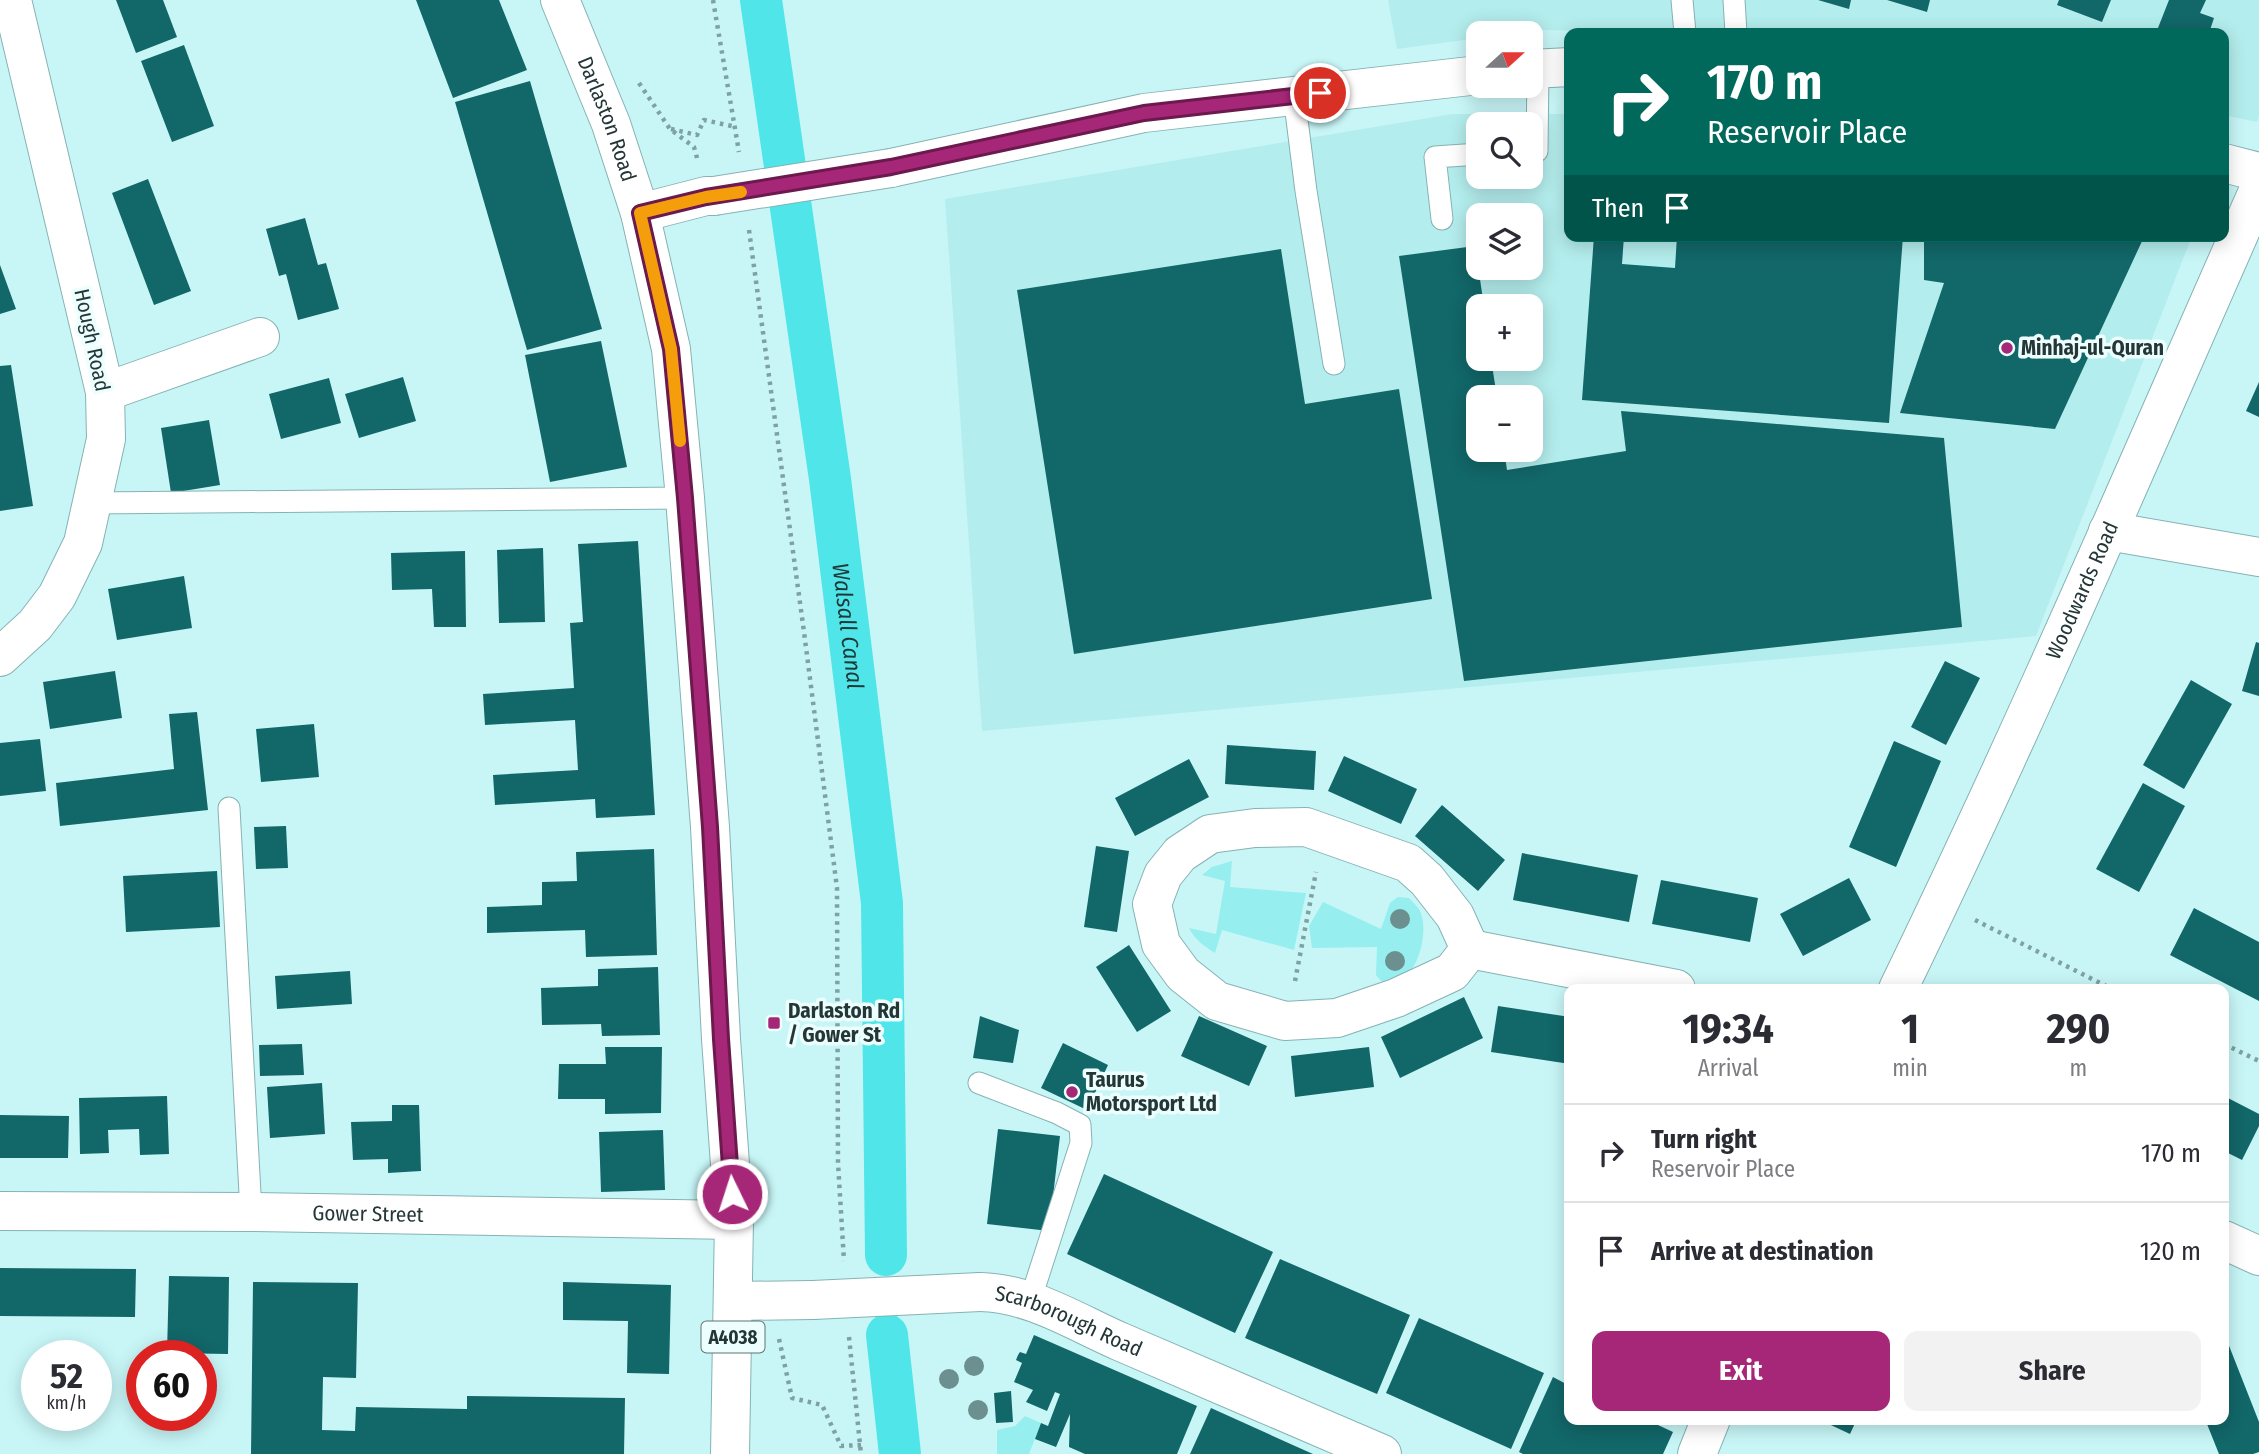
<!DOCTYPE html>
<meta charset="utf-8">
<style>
body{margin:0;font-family:"Fira Sans Condensed",sans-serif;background:#f2f2f3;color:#2b2b33;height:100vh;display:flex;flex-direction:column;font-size:26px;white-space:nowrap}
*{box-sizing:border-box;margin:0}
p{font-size:23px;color:#7c7c81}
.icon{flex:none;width:38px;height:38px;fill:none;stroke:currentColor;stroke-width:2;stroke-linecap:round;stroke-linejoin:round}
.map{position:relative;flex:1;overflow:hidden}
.details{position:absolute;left:1564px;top:984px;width:665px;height:441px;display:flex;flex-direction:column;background:#fff;border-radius:14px;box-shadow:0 4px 18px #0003}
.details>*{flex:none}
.hud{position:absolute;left:1564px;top:28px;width:665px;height:214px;border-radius:14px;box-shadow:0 4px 18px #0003;background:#00695c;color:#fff;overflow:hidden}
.needle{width:46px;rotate:69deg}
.fabs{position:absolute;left:1466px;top:21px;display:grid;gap:14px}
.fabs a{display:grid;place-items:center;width:77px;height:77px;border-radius:14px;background:#fff;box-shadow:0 4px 18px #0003;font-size:35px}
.speed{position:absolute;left:21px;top:1340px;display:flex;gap:14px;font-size:35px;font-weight:700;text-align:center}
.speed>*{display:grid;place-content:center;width:91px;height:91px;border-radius:50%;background:#fff;box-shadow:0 4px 18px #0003;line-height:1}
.speed small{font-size:18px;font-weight:400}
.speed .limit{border:10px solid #d22;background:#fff;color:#111}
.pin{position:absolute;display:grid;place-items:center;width:60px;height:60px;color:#fff;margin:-30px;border:4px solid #fff;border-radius:50%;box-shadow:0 2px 7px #0007}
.me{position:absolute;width:77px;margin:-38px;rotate:356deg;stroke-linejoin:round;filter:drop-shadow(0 0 5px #0008)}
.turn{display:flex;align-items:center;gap:24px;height:147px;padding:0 28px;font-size:32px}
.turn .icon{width:91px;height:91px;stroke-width:2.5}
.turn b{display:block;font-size:49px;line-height:60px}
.then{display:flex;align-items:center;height:66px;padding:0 28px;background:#0003;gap:14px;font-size:26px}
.eta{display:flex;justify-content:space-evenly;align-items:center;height:119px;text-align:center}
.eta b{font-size:42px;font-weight:700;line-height:49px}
.cta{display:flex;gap:14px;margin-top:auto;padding:14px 28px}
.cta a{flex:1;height:80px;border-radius:14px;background:#a62777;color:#fff;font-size:28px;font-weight:700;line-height:80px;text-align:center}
.cta a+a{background:#f2f2f3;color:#2b2b33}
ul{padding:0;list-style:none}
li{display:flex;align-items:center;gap:21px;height:98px;padding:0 28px;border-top:2px solid #e1e1e2}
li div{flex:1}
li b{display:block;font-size:26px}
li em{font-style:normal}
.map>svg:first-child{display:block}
.built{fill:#b4eded;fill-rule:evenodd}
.green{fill:#97eeef}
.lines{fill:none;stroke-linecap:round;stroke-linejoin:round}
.canal{stroke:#50e6e9;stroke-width:42}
.building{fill:#126769}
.lane-casing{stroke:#86b2b3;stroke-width:23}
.street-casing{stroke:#86b2b3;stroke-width:40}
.primary-casing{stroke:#86b2b3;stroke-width:40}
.path{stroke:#7fa1a2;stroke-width:4.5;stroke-dasharray:3.5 5;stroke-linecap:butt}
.lane{stroke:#fff;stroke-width:21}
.street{stroke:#fff;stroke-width:38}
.primary{stroke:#fff;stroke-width:38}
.street-bridge-casing{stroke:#86b2b3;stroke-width:40;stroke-linecap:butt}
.street-bridge{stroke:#fff;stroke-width:38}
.tree{fill:#6c8f8f}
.route-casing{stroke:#6c194d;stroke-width:18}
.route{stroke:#a62777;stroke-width:12}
.slow{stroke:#f59e0b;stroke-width:12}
.poi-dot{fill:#a62777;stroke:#ecfefd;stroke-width:2.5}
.labels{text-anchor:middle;stroke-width:7;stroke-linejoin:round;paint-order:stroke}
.shield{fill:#ecfefd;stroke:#607272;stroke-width:2}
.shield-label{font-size:19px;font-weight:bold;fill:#243636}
.street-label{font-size:21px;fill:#243636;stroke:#ecfefd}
.poi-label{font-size:21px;font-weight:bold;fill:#243636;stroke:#ecfefd;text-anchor:start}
.water-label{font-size:23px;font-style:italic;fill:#1e3737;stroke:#ecfefd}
</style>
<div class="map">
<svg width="2259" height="1454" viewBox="0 0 2259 1454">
<rect width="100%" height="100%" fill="#c8f6f7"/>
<path class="built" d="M 1388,0 L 2259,0 L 2259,115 L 2257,122 L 2224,115 L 2224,33 L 1756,33 L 1538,30 L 1514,33 L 1479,33 L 1479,38 L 1397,49 Z
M 1452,114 L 1570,114 L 1570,236 L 2192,236 L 2036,636 L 982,731 L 945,199 ZM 1479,124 L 1531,124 L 1531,177 L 1479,177 ZM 1479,215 L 1531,215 L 1531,268 L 1479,268 ZM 1479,306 L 1531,306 L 1531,359 L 1479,359 ZM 1479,397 L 1531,397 L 1531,450 L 1479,450 Z"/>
<path class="green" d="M 1232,861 L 1230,887 L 1306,893 L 1294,950 L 1222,930 L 1215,953 C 1204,946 1195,940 1189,928 L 1216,934 L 1225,881 L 1202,875 L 1212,867 Z
M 1398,897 L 1409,898 C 1413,902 1418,907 1420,911 C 1428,928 1421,962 1407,975 C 1401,981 1390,982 1381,981 L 1376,975 L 1377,947 L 1312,948 L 1309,926 L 1323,902 L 1381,929 L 1390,903 Z
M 1025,1416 L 1041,1423 L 1029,1454 L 997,1454 L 997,1430 L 1015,1426 Z"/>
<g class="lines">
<g class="canal">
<path id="s1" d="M 761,0 L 830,479 L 882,903 L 886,1255"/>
<path d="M 887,1335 L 900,1454"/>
</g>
</g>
<path class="building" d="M 116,0 L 163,0 L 177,37 L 136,53 Z
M 416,0 L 499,0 L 527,70 L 453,98 Z
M 1818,0 L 1851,0 L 1849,9 Z
M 1887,0 L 1930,0 L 1927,12 Z
M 2059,0 L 2111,0 L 2102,22 L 2057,5 Z
M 2169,0 L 2206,0 L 2200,13 L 2214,18 L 2209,33 L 2156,33 Z
M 184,45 L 214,126 L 172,142 L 141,61 Z
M 530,81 L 602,329 L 527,350 L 455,102 Z
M 148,179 L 191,291 L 154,305 L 112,193 Z
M 305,218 L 318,265 L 326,263 L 339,309 L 298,320 L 286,274 L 279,276 L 266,229 Z
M 1594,236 L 1624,236 L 1622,264 L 1675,268 L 1677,236 L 1903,236 L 1889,423 L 1582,400 Z
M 1924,236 L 2133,236 L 2143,239 L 2055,429 L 1900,413 L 1944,283 L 1924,280 Z
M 1475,246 L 1484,306 L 1479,306 L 1479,359 L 1491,359 L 1497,397 L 1479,397 L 1479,450 L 1504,450 L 1507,470 L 1626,451 L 1621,411 L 1944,438 L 1962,627 L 1464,681 L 1399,256 Z
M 1281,249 L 1305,404 L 1399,389 L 1432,599 L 1074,654 L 1017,290 Z
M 0,265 L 16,309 L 0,314 Z
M 601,341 L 627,467 L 550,482 L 525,355 Z
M 11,365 L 33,506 L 0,511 L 0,366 Z
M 403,377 L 416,421 L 359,438 L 345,394 Z
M 329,378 L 341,423 L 281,439 L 269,394 Z
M 2259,382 L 2259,417 L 2246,411 Z
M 209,420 L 220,485 L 171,493 L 161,428 Z
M 638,541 L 655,815 L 596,818 L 595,799 L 495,805 L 493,775 L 578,770 L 575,720 L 485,725 L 483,694 L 574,688 L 570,623 L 583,622 L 578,544 Z
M 543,548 L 545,622 L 499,623 L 497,550 Z
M 465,551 L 466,627 L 434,627 L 432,589 L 392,590 L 391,553 Z
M 184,576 L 192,628 L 117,640 L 108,589 Z
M 2256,642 L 2259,643 L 2259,696 L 2242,691 Z
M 1945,661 L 1980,678 L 1946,745 L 1911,727 Z
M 115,671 L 122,718 L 50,729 L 43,682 Z
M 2191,680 L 2232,704 L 2184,789 L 2143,765 Z
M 197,712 L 208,810 L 60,826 L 56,783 L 174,769 L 169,714 Z
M 314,724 L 319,777 L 261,782 L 256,729 Z
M 40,739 L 46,791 L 0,796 L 0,743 Z
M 1894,741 L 1941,761 L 1896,867 L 1849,847 Z
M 1227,745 L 1316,751 L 1314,790 L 1225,784 Z
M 1344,756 L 1417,789 L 1401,824 L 1328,791 Z
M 1189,759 L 1209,797 L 1135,836 L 1115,798 Z
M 2143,783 L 2185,806 L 2139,892 L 2096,869 Z
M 1442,805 L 1505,860 L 1478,891 L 1415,836 Z
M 286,826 L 288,868 L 256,869 L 254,827 Z
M 1096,846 L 1129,851 L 1117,932 L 1084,927 Z
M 654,849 L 657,955 L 586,957 L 585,930 L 487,933 L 487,907 L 542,905 L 542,882 L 577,881 L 576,852 Z
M 1522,853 L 1638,875 L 1629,922 L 1513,900 Z
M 217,871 L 220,927 L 126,932 L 123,876 Z
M 1849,878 L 1871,920 L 1803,956 L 1780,914 Z
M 1661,880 L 1758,898 L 1750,942 L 1652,924 Z
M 2194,908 L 2259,942 L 2259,1001 L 2170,955 Z
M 1129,945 L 1171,1011 L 1137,1032 L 1096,967 Z
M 658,967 L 660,1035 L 602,1036 L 601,1024 L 542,1025 L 541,988 L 598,986 L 598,969 Z
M 350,971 L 352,1004 L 277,1009 L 275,976 Z
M 1464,997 L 1483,1038 L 1400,1078 L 1381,1037 Z
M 1498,1006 L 1570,1017 L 1570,1064 L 1491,1052 Z
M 980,1016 L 1019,1030 L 1013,1063 L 973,1058 Z
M 1199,1016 L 1267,1046 L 1249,1086 L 1181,1056 Z
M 1063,1043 L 1108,1065 L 1087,1110 L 1041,1088 Z
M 302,1044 L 304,1075 L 260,1076 L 259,1045 Z
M 605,1047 L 662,1047 L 661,1113 L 605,1114 L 605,1099 L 558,1099 L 559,1064 L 606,1064 Z
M 1369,1047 L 1374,1087 L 1295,1097 L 1291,1056 Z
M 322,1083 L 325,1134 L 270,1138 L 267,1087 Z
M 167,1096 L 169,1154 L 140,1155 L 139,1129 L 108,1130 L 109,1153 L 80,1154 L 79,1098 Z
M 2224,1096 L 2259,1114 L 2259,1126 L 2242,1160 L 2224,1151 Z
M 392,1105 L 419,1105 L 421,1171 L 388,1173 L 388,1159 L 353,1160 L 351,1122 L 392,1121 Z
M 0,1115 L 69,1116 L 68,1158 L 0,1158 Z
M 998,1129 L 1060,1136 L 1049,1231 L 987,1224 Z
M 663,1130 L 665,1190 L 601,1192 L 599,1132 Z
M 1104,1174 L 1273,1252 L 1235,1333 L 1067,1254 Z
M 1280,1259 L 1410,1315 L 1377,1394 L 1245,1338 Z
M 0,1268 L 136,1269 L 135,1317 L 0,1316 Z
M 169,1276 L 229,1277 L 228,1354 L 167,1353 Z
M 253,1282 L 358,1283 L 356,1378 L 323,1377 L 322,1430 L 355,1431 L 356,1407 L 467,1409 L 467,1396 L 625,1398 L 624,1454 L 251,1454 Z
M 563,1282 L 671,1285 L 669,1374 L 627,1373 L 628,1321 L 563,1320 Z
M 1419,1318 L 1544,1373 L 1511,1449 L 1386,1393 Z
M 2224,1333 L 2259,1422 L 2259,1452 L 2253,1454 L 2219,1454 L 2205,1419 L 2224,1419 Z
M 1034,1335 L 1197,1406 L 1177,1454 L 1085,1454 L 1069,1447 L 1070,1414 L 1056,1447 L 1035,1439 L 1041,1423 L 1048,1426 L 1060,1394 L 1055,1392 L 1047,1411 L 1026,1402 L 1033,1390 L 1014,1382 L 1022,1363 L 1016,1360 L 1018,1355 L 1020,1352 L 1026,1354 Z
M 1553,1377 L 1570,1386 L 1570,1419 L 1645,1419 L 1673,1432 L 1663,1454 L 1523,1454 L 1519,1452 Z
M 1011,1391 L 1013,1422 L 996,1423 L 994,1393 Z
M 1211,1408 L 1295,1446 L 1313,1454 L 1190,1454 Z
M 1818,1419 L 1857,1419 L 1850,1434 Z"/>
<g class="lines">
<g class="lane-casing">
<path id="lane" d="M 1682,0 L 1685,33
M 1734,0 L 1736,33
M 1294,96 L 1306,191 L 1334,364
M 1531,151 L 1537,151 L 1538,68
M 1442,219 L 1435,157 L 1479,154
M 93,503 L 685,498
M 229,808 L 251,1212
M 979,1083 L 1057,1113 L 1080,1125 L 1081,1143 L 1030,1301"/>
</g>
<g class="street-casing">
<g id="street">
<path d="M 1531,69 L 1570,67"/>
<path d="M 2224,163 L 2259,172"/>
<path d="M 891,168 L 1144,113 L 1479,75"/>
<path d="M 640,213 L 706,196 L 714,196"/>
<path d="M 105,392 L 260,337"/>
<path d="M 2108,531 L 2259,557"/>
<path d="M 0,657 L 35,625 L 57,596 L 83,543 L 106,439 L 105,392 L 12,0"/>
<path d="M 1306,827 L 1408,863 L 1427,880 L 1455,916 L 1470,949 L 1452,972 L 1396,998 L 1337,1018 L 1285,1021 L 1217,1001 L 1183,974 L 1161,944 L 1152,904 L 1163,875 L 1180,854 L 1210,834 L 1255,828 Z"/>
<path d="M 1470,949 L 1676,989"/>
<path id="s2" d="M 1898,989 C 2026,726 2141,456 2259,189"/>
<path id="s3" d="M 0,1211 L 251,1212 L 734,1220"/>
<path d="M 2224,1240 L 2259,1256"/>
<path id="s4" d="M 980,1292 C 1031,1293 1075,1322 1121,1342 C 1208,1379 1295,1417 1382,1454"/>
<path d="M 734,1301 L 813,1300"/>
<path d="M 1697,1454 L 1711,1419"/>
</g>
</g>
<g class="primary-casing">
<g id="primary">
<path id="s5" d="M 560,0 L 611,124 L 640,213 L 671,349 L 685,498 L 710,827 L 721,1039 L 734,1220 L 730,1454"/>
</g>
</g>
<path class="path" d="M 713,0 L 739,152
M 639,83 L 670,129 L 694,147 L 697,158
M 671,129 L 697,135 L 704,120 L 736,127
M 749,230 L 804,632 L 837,888 L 838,1163 L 844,1261
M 1975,920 L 2112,989
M 1295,981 L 1316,872
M 2224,1044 L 2259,1061
M 849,1337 L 861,1454
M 779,1339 L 792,1398 L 822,1405 L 841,1446 L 861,1445"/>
<use href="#lane" class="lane"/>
<use href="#street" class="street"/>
<use href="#primary" class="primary"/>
<g class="street-bridge-casing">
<path id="street-bridge" d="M 714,196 L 891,168
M 813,1300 L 980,1292"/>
</g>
<use href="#street-bridge" class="street-bridge"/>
</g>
<g class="tree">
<circle cx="1400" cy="919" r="10"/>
<circle cx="1395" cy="961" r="10"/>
<circle cx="974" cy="1366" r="10"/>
<circle cx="949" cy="1379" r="10"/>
<circle cx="978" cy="1410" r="10"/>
</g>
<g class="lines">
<g class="route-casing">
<path id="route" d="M 732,1194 L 721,1039 L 710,827 L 685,498 L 671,349 L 640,213 L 706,197 L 891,167 L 1144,113 L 1320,93"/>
</g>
<use href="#route" class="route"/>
<path class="slow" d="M 680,441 L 671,349 L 640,213 L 706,197 L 741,192"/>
</g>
<g class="poi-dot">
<circle cx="2007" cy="348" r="7"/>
<rect x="767" y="1016" width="14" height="14" rx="3.5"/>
<circle cx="1072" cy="1092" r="7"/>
</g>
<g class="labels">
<rect class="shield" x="701.5" y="1321.5" width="63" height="31" rx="5"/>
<g class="shield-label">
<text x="733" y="1344">A4038</text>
</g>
<g class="street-label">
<text dy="7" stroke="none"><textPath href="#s5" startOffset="128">Darlaston Road</textPath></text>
<text transform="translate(92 340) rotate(78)" y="7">Hough Road</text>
<text dy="7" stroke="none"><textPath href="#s2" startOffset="439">Woodwards Road</textPath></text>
<text dy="7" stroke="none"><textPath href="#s3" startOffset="368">Gower Street</textPath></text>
<text dy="7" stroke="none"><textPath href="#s4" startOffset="94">Scarborough Road</textPath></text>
</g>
<g class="poi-label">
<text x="2021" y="355">Minhaj-ul-Quran</text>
<text x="788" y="1018">Darlaston Rd<tspan x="788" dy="24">/ Gower St</tspan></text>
<text x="1086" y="1087">Taurus<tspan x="1086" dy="24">Motorsport Ltd</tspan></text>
</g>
<g class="water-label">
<text dy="8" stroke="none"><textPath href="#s1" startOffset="632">Walsall Canal</textPath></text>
</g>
</g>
</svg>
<div class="fabs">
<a><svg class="needle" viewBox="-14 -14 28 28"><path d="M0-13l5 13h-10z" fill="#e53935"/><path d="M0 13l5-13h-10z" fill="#7c7c81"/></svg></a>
<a><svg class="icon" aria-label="search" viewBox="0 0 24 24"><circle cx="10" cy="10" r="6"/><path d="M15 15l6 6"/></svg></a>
<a><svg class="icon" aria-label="layers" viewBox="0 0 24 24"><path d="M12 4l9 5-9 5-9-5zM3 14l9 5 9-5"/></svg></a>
<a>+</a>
<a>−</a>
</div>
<div class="speed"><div>52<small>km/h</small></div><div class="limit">60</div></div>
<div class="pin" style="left:1320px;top:93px;background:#d93025"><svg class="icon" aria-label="arrive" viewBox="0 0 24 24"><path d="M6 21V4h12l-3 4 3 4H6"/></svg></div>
<svg class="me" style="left:732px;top:1194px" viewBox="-20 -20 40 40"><circle r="17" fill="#a62777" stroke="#fff" stroke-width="3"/><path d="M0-11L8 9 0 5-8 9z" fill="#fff"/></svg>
<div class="hud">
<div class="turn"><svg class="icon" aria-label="right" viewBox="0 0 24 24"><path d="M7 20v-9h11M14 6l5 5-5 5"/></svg><div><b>170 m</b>Reservoir Place</div></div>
<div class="then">Then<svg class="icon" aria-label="arrive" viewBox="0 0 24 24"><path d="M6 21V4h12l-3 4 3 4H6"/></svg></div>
</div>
<section class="details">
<div class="eta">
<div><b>19:34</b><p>Arrival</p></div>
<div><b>1</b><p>min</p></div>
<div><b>290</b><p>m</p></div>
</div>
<ul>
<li><svg class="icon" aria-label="right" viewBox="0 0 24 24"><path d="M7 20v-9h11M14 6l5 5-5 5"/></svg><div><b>Turn right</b><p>Reservoir Place</p></div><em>170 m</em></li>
<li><svg class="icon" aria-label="arrive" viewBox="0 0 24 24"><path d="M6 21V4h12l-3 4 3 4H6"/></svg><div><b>Arrive at destination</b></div><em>120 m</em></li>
</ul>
<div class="cta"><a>Exit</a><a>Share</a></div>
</section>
</div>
